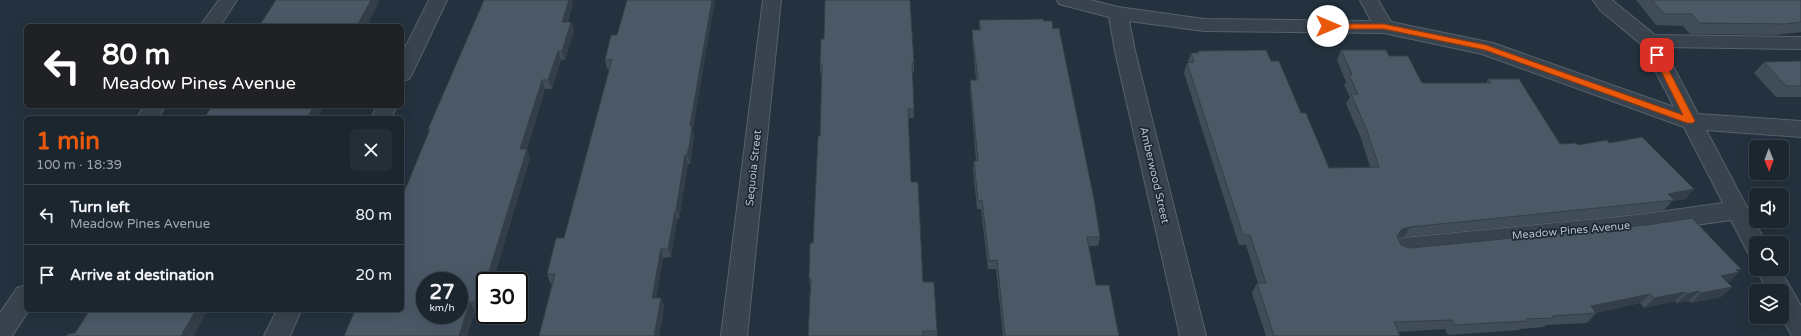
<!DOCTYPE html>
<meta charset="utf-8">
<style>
body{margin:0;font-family:"Varela Round",sans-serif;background:#242e37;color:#f1f3f6;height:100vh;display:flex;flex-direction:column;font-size:15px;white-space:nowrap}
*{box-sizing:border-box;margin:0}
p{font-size:13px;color:#a0a5aa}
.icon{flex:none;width:22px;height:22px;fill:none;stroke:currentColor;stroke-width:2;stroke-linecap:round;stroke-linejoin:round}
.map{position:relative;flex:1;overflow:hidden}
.side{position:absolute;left:24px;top:116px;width:380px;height:196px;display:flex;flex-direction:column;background:#1b262f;border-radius:6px;box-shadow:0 4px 16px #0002,0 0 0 1px #39434b}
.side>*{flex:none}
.top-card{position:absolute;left:24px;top:24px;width:380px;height:84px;border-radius:6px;box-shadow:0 4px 16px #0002,0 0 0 1px #39434b;background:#202124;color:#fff;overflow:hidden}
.needle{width:26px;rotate:179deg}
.controls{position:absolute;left:1749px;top:140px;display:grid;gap:8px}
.controls a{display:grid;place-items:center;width:40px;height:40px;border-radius:6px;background:#1b262f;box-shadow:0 4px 16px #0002,0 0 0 1px #39434b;font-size:20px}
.speed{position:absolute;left:416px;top:272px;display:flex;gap:8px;font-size:20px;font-weight:700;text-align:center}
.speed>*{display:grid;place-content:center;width:52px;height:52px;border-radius:50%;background:#1b262f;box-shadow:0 4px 16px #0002,0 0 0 1px #39434b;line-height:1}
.speed small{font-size:10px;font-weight:400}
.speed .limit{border:2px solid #111;border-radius:6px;background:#fff;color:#111}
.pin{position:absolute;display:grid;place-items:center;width:34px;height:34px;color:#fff;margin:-17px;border-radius:8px;box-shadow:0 2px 6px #0006}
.me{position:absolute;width:44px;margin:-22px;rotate:90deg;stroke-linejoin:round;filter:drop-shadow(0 0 3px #0008)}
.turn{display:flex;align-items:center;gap:14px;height:84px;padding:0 12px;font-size:18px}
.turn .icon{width:52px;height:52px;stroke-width:2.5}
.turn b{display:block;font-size:28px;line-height:34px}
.round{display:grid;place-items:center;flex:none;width:42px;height:42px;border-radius:6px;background:#242e37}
.headline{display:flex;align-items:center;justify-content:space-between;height:68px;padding:0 12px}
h1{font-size:24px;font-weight:800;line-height:30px;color:#ea580c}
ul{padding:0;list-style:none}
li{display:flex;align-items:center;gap:12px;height:60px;padding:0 12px;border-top:1px solid #39434b}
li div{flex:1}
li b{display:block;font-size:15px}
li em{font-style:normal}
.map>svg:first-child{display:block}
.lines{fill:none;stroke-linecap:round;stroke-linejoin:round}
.minor-casing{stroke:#56616c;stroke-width:2}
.minor{fill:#39434e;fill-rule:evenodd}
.wall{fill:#404d59}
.shaded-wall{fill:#343e48}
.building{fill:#4b5967;stroke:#343e48;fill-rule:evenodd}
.route{fill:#ea580c;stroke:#983908}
.labels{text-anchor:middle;stroke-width:3.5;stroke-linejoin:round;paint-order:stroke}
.street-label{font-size:11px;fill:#b5bec9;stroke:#1d2834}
</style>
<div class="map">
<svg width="1801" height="336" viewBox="0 0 1801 336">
<rect width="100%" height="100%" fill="#24323f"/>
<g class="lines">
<g class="minor-casing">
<path id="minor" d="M 219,0 L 237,0 L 220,26 L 200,26 Z
M 429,0 L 447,0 L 412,74 L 409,79 L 402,81 L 402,54 Z
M 763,0 L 781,0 L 747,336 L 721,336 Z
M 1057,0 L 1090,0 L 1118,7 L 1204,19 L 1371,21 L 1360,0 L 1378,0 L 1391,22 L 1493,43 L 1674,107 L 1642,45 L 1600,10 L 1593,0 L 1612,0 L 1655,35 L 1801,37 L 1801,49 L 1663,47 L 1698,114 L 1801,121 L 1801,137 L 1706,130 L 1766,243 L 1756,243 L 1756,255 L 1748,253 L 1731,220 L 1638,233 L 1404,256 L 1396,254 L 1392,247 L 1396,240 L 1404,238 L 1638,215 L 1723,203 L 1684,127 L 1482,54 L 1384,33 L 1204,31 L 1129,21 L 1135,51 L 1206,336 L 1180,336 L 1115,51 L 1109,17 L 1059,4 Z
M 144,106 L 165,106 L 158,118 L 137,118 Z
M 377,106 L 397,106 L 391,118 L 371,118 Z
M 1756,269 L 1780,269 L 1801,306 L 1801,336 L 1792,336 L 1781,317 L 1782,291 L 1768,291 Z
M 26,285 L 26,310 L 29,310 L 12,336 L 0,336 L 0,313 L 17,288 Z
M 277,310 L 301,310 L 290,336 L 264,336 Z"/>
</g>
<use href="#minor" class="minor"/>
</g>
<path class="wall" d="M 1636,0 L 1801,0 L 1801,32 L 1776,35 L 1690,34 L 1683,26 L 1656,25 Z
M 573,4 L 568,22 L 571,22 L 574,31 L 565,60 L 561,60 L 552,89 L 545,89 L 527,149 L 530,158 L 484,310 L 475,311 L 467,336 L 429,132 L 428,129 Z
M 979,20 L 1100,237 L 1098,246 L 1089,246 L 1096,285 L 1119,336 L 1003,336 L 996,269 L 988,269 L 981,209 L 977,209 L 973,170 L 974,161 L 976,161 L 970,89 L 970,80 L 976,80 L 972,39 L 972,30 L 979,30 Z
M 611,35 L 693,130 L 694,135 L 690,164 L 688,164 L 679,219 L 677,219 L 671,257 L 663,258 L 656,298 L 661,298 L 664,306 L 659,336 L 539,336 L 552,283 L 550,283 L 547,274 L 564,238 L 610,69 L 607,69 L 605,60 Z
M 824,39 L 914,63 L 914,72 L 913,72 L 914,118 L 908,118 L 911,182 L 923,282 L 937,331 L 937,336 L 808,336 L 810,288 L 809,279 L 813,243 L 820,136 L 822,73 L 820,73 L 820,64 Z
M 1341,50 L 1389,56 L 1422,83 L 1486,83 L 1488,79 L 1560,144 L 1578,145 L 1609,143 L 1694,189 L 1685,199 L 1672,201 L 1664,210 L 1638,214 L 1404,237 L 1398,238 L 1401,245 L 1410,248 L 1738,271 L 1729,282 L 1727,282 L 1732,287 L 1721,297 L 1691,303 L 1689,301 L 1677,303 L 1675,301 L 1644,308 L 1640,303 L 1595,313 L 1596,313 L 1587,323 L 1546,325 L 1544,327 L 1520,329 L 1519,330 L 1448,335 L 1445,329 L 1398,332 L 1400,336 L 1266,336 L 1252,293 L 1257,283 L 1258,283 L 1246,245 L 1239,245 L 1184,73 L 1187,63 L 1188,62 L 1191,53 L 1197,53 L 1198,51 L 1271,61 L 1301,113 L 1329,168 L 1370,167 L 1361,138 L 1346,104 L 1350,97 L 1344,85 L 1346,82 L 1337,60 Z
M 1801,61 L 1801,97 L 1776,97 L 1754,73 L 1764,62 Z"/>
<path class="shaded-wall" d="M 371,0 L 378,0 L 379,2 L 367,26 L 357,26 Z
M 569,0 L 572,0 L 573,4 L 565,31 L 562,22 Z
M 712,0 L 715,0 L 693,130 L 694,135 L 690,164 L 687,155 L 690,126 Z
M 571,22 L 574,31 L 565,60 L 562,51 Z
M 558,51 L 561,60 L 552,89 L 548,80 Z
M 542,80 L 545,89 L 524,158 L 520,149 Z
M 314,106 L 324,106 L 318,118 L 307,118 Z
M 527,149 L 530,158 L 493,281 L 486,281 Z
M 685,155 L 688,164 L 679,219 L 676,210 Z
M 1694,189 L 1685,199 L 1672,201 L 1674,200 L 1668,194 Z
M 675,211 L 677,219 L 671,257 L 668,249 Z
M 1410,227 L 1404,237 L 1396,239 L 1402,229 Z
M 661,249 L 663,258 L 655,306 L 652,298 Z
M 1741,269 L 1736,273 L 1739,272 L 1729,282 L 1711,286 L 1721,276 L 1736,270 Z
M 485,283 L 485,307 L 484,310 L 479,302 Z
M 1732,287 L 1721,297 L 1691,303 L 1701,293 Z
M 1699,291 L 1689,301 L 1677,303 L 1687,294 Z
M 1685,292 L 1675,301 L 1644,308 L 1654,298 Z
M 1650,294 L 1640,303 L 1590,314 L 1591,306 Z
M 661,298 L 664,306 L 659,336 L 654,336 Z
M 470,302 L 475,311 L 467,336 L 459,336 Z
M 196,310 L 208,310 L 194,336 L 181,336 Z"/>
<path class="building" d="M 276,0 L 371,0 L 357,26 L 259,26 Z
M 484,0 L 569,0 L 562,22 L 571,22 L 562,51 L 558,51 L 548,80 L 542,80 L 520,149 L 527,149 L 486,281 L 485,281 L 479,302 L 470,302 L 459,336 L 344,336 L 355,310 L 402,310 L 402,197 L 430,129 L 428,129 ZM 425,281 L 459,281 L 459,315 L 425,315 Z
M 627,0 L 712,0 L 690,126 L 692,126 L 690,142 L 687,155 L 685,155 L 676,210 L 675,211 L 668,249 L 661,249 L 652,298 L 661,298 L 654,336 L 539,336 L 555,274 L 547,274 L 556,238 L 564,238 L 612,59 L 605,60 L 611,35 L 617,35 Z
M 825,0 L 910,0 L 914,63 L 912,63 L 914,109 L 908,109 L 911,182 L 918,182 L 923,282 L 934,282 L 937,331 L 923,331 L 923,336 L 808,336 L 811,279 L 809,279 L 810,243 L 813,243 L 818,136 L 820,136 L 822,64 L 820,64 L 821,39 L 824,39 Z
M 1652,0 L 1801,0 L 1801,22 L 1786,24 L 1699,23 L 1692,14 L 1664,14 Z
M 1043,19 L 1044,21 L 1052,21 L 1053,29 L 1059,28 L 1094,199 L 1100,237 L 1087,237 L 1096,285 L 1109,285 L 1119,336 L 1005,336 L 997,260 L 989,261 L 982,200 L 978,201 L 974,161 L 978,161 L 970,80 L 978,80 L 972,30 L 981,30 L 979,20 Z
M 1266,50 L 1271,61 L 1279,61 L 1301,113 L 1306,113 L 1329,168 L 1379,167 L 1366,128 L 1351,94 L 1358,94 L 1349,75 L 1352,75 L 1351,72 L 1341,50 L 1386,50 L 1389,56 L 1408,56 L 1422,83 L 1491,83 L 1488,79 L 1519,79 L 1560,144 L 1576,143 L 1578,145 L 1607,140 L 1609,143 L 1642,137 L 1694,189 L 1668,194 L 1674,200 L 1647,203 L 1410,227 L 1402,229 L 1397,236 L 1401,245 L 1410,248 L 1647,225 L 1692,218 L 1741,269 L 1736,270 L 1739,272 L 1721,276 L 1732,287 L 1701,293 L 1699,291 L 1687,294 L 1685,292 L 1654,298 L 1650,294 L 1591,306 L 1596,313 L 1552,316 L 1553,318 L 1526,319 L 1527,321 L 1455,325 L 1452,320 L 1394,322 L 1400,336 L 1274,336 L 1257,283 L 1266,283 L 1250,235 L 1243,235 L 1187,63 L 1194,62 L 1191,53 L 1199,53 L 1198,51 Z
M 1801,61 L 1801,86 L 1786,86 L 1764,62 Z
M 212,106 L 314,106 L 307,118 L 204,118 Z
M 90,310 L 196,310 L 181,336 L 66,336 L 68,334 L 75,333 Z"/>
<path class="route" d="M 1325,24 L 1384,24 L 1486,45 L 1683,115 L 1653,55 L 1657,52 L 1661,55 L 1695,121 L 1693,123 L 1687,123 L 1485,50 L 1384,29 L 1328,29 L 1325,28 Z"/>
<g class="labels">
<g class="street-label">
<text transform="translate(753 168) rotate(-84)" y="4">Sequoia Street</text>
<text transform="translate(1155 175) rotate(77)" y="4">Amberwood Street</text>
<text transform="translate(1571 230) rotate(-5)" y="4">Meadow Pines Avenue</text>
</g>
</g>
</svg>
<div class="controls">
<a><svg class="needle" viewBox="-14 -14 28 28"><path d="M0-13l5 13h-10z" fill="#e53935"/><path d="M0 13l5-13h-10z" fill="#a0a5aa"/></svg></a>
<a><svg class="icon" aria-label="sound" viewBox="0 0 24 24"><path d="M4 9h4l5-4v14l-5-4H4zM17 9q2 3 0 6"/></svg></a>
<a><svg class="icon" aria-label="search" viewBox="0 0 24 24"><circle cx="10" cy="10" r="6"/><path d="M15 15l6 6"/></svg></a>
<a><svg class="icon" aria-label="layers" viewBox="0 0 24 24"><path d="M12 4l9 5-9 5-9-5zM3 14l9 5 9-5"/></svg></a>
</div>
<div class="speed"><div>27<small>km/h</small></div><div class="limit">30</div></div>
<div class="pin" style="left:1657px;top:55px;background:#d93025"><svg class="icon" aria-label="arrive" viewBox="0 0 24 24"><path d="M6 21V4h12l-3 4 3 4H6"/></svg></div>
<svg class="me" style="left:1328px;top:26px" viewBox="-20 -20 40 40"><circle r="19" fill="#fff"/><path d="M0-13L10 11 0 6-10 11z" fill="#ea580c"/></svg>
<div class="top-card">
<div class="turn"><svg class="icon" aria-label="left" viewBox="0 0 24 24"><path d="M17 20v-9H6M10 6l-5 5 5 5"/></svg><div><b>80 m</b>Meadow Pines Avenue</div></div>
</div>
<section class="side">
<div class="headline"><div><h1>1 min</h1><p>100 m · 18:39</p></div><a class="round"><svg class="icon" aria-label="close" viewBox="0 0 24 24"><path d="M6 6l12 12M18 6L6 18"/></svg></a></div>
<ul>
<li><svg class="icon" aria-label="left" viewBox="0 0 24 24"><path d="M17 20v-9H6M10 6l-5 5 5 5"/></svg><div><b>Turn left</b><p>Meadow Pines Avenue</p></div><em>80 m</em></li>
<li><svg class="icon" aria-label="arrive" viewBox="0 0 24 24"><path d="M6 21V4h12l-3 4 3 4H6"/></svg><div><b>Arrive at destination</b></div><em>20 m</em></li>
</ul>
</section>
</div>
